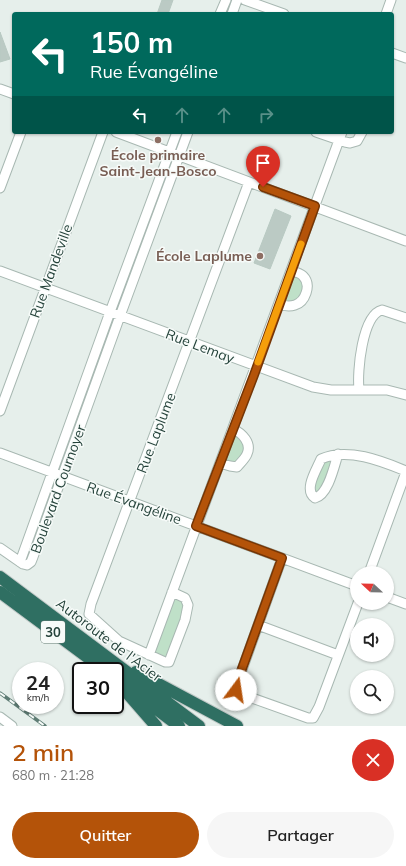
<!DOCTYPE html>
<html lang="fr">
<meta charset="utf-8">
<style>
body{margin:0;font-family:Mulish,sans-serif;background:#f6f6f6;color:#222;height:100vh;display:flex;flex-direction:column;font-size:15px;white-space:nowrap}
*{box-sizing:border-box;margin:0}
p{font-size:13px;color:#767676}
.icon{flex:none;width:22px;height:22px;fill:none;stroke:currentColor;stroke-width:2;stroke-linecap:round;stroke-linejoin:round}
.map{position:relative;height:726px;overflow:hidden}
.drawer{display:flex;flex-direction:column;background:#fff;flex:1}
.drawer>*{flex:none}
.top-card{position:absolute;left:12px;top:12px;width:382px;height:122px;border-radius:4px;box-shadow:0 1px 3px #0004;background:#00695c;color:#fff;overflow:hidden}
.needle{width:26px;rotate:292deg}
.buttons{position:absolute;left:350px;top:566px;display:grid;gap:8px}
.buttons a{display:grid;place-items:center;width:44px;height:44px;border-radius:50%;background:#fff;box-shadow:0 1px 3px #0004;font-size:20px}
.speed{position:absolute;left:12px;top:662px;display:flex;gap:8px;font-size:20px;font-weight:700;text-align:center}
.speed>*{display:grid;place-content:center;width:52px;height:52px;border-radius:50%;background:#fff;box-shadow:0 1px 3px #0004;line-height:1}
.speed small{font-size:10px;font-weight:400}
.speed .limit{border:2px solid #111;border-radius:6px;background:#fff;color:#111}
.pin{position:absolute;display:grid;place-items:center;width:34px;height:34px;color:#fff;margin:-41px -17px;border-radius:50% 50% 50% 0;rotate:-45deg;box-shadow:0 0 4px #0007}
.pin .icon{rotate:45deg}
.me{position:absolute;width:44px;margin:-22px;rotate:14deg;stroke-linejoin:round;filter:drop-shadow(0 0 3px #0008)}
.turn{display:flex;align-items:center;gap:14px;height:84px;padding:0 12px;font-size:18px}
.turn .icon{width:52px;height:52px;stroke-width:2.5}
.turn b{display:block;font-size:28px;line-height:34px}
.lanes{display:flex;align-items:center;height:38px;padding:0 12px;background:#0003;justify-content:center;gap:20px;direction:ltr}
.lanes .off{opacity:.35}
.round{display:grid;place-items:center;flex:none;width:42px;height:42px;border-radius:21px;background:#f6f6f6}
.overview{display:flex;align-items:center;justify-content:space-between;height:68px;padding:0 12px}
h1{font-size:24px;font-weight:600;line-height:30px;color:#b45309}
.cta{display:flex;gap:8px;margin-top:auto;padding:8px 12px}
.cta a{flex:1;height:46px;border-radius:24px;background:#b45309;color:#fff;font-size:16px;font-weight:600;line-height:46px;text-align:center}
.cta a+a{background:#f6f6f6;color:#222}
.map>svg:first-child{display:block}
.green{fill:#bfe0c8}
.building{fill:#bbcac4;stroke:#b8c9c2}
.lines{fill:none;stroke-linecap:round;stroke-linejoin:round}
.minor-casing{stroke:#a8b8b2;stroke-width:11}
.highway-casing{stroke:#c2cac8;stroke-width:14}
.minor{stroke:#fff;stroke-width:9}
.highway{stroke:#2f6f62;stroke-width:12}
.rail-casing{stroke:#5f7d75;stroke-width:3.5}
.rail{stroke:#f7fbf9;stroke-width:2;stroke-dasharray:6;stroke-linecap:butt}
.route-casing{stroke:#753606;stroke-width:10}
.route{stroke:#b45309;stroke-width:7}
.slow{stroke:#f59e0b;stroke-width:7}
.education-dot{fill:#8d6e63;stroke:#f7fbf9;stroke-width:1.5}
.labels{text-anchor:middle;stroke-width:3;stroke-linejoin:round;paint-order:stroke}
.shield{fill:#f7fbf9;stroke:#637a73;stroke-width:1}
.shield-label{font-size:13px;font-weight:bold;fill:#24423a}
.education-label{font-size:14px;font-weight:bold;fill:#785e54;stroke:#f7fbf9}
.street-label{font-size:14px;fill:#24423a;stroke:#f7fbf9}
</style>
<div class="map">
<svg width="406" height="726" viewBox="0 0 406 726">
<rect width="100%" height="100%" fill="#e6efeb"/>
<path class="green" d="M 292,273 L 305,279 L 300,301 L 281,305 Z
M 235,430 L 247,442 L 240,463 L 222,463 Z
M 337,456 L 325,490 L 312,495 L 322,460 Z
M 173,592 L 187,602 L 170,660 L 150,654 Z"/>
<path class="building" d="M 162,0 L 173,0 L 168,14 L 157,14 Z
M 0,32 L 10,59 L 0,62 Z
M 275,209 L 291,216 L 270,269 L 254,263 Z"/>
<g class="lines">
<g class="minor-casing">
<path id="minor" d="M 245,0 L 284,14
M 220,14 L 226,0
M 232,14 L 237,0
M 386,14 L 391,0
M 392,53 L 406,58
M 0,89 L 14,94
M 116,132 L 406,241
M 316,132 L 345,142 L 350,143 L 357,141 L 362,132
M 0,188 L 21,132
M 0,271 L 313,387 L 331,390 L 387,390 L 406,395
M 279,304 C 284,306 289,307 295,305 C 305,302 312,285 303,276 C 300,273 296,272 292,271
M 359,389 C 357,372 362,315 382,310 L 406,318
M 0,411 L 103,132
M 0,453 L 357,586
M 338,454 C 334,467 328,495 315,498 C 303,490 317,469 321,459 C 347,447 382,461 406,471
M 220,463 L 230,466 L 237,467 C 240,463 245,459 247,454 C 252,443 242,433 233,429
M 0,548 L 23,564 L 27,565 L 31,562 L 33,557 L 120,316 L 188,132
M 282,558 L 238,681 L 236,690 L 238,693 L 308,718 L 313,718 L 319,707 L 358,603
M 20,562 L 110,312 L 177,132
M 369,573 L 406,472
M 172,592 L 185,598 L 188,605 L 185,620 L 169,662 L 165,662 L 119,641 L 89,614 L 91,604 L 249,182
M 387,597 L 406,604
M 258,625 L 338,655
M 149,655 L 342,132
M 0,717 L 12,726"/>
</g>
<g class="highway-casing">
<path id="highway" d="M 0,577 L 199,726
M 0,592 L 106,671
M 136,672 L 237,726
M 115,678 L 179,726
M 129,695 L 156,726"/>
</g>
<use href="#minor" class="minor"/>
<use href="#highway" class="highway"/>
<g class="rail-casing">
<path id="rail" d="M 0,693 L 45,726"/>
</g>
<use href="#rail" class="rail"/>
</g>
<g class="lines">
<g class="route-casing">
<path id="route" d="M 236,690 L 239,677 L 282,558 L 196,526 L 254,375 L 315,206 L 263,187"/>
</g>
<use href="#route" class="route"/>
<path class="slow" d="M 258,362 L 301,244"/>
</g>
<g class="education-dot">
<circle cx="158" cy="140" r="4"/>
<circle cx="260" cy="256" r="4"/>
</g>
<g class="labels">
<rect class="shield" x="41" y="621" width="24" height="22" rx="3"/>
<g class="shield-label">
<text x="53" y="637">30</text>
</g>
<g class="education-label">
<text x="158" y="160">École primaire<tspan x="158" dy="16">Saint-Jean-Bosco</tspan></text>
<text x="252" y="261" text-anchor="end">École Laplume</text>
</g>
<g class="street-label">
<text transform="translate(51 271) rotate(-70)" y="5">Rue Mandeville</text>
<text transform="translate(200 346) rotate(21)" y="5">Rue Lemay</text>
<text transform="translate(156 433) rotate(-69)" y="5">Rue Laplume</text>
<text transform="translate(58 489) rotate(-70)" y="5">Boulevard Cournoyer</text>
<text transform="translate(134 503) rotate(20)" y="5">Rue Évangéline</text>
<text transform="translate(109 640) rotate(37)" y="5">Autoroute de l'Acier</text>
</g>
</g>
</svg>
<div class="buttons">
<a><svg class="needle" viewBox="-14 -14 28 28"><path d="M0-13l5 13h-10z" fill="#e53935"/><path d="M0 13l5-13h-10z" fill="#767676"/></svg></a>
<a><svg class="icon" aria-label="sound" viewBox="0 0 24 24"><path d="M4 9h4l5-4v14l-5-4H4zM17 9q2 3 0 6"/></svg></a>
<a><svg class="icon" aria-label="search" viewBox="0 0 24 24"><circle cx="10" cy="10" r="6"/><path d="M15 15l6 6"/></svg></a>
</div>
<div class="speed"><div>24<small>km/h</small></div><div class="limit">30</div></div>
<div class="pin" style="left:263px;top:187px;background:#d93025"><svg class="icon" aria-label="arrive" viewBox="0 0 24 24"><path d="M6 21V4h12l-3 4 3 4H6"/></svg></div>
<svg class="me" style="left:236px;top:690px" viewBox="-20 -20 40 40"><circle r="19" fill="#fff"/><path d="M0-13L10 11 0 6-10 11z" fill="#b45309"/></svg>
<div class="top-card">
<div class="turn"><svg class="icon" aria-label="left" viewBox="0 0 24 24"><path d="M17 20v-9H6M10 6l-5 5 5 5"/></svg><div><b>150 m</b>Rue Évangéline</div></div>
<div class="lanes"><svg class="icon" aria-label="left" viewBox="0 0 24 24"><path d="M17 20v-9H6M10 6l-5 5 5 5"/></svg><svg class="icon off" aria-label="ahead" viewBox="0 0 24 24"><path d="M12 20V5M6 11l6-6 6 6"/></svg><svg class="icon off" aria-label="ahead" viewBox="0 0 24 24"><path d="M12 20V5M6 11l6-6 6 6"/></svg><svg class="icon off" aria-label="right" viewBox="0 0 24 24"><path d="M7 20v-9h11M14 6l5 5-5 5"/></svg></div>
</div>
</div>
<section class="drawer">
<div class="overview"><div><h1>2 min</h1><p>680 m · 21:28</p></div><a class="round" style="background:#d93025;color:#fff"><svg class="icon" aria-label="close" viewBox="0 0 24 24"><path d="M6 6l12 12M18 6L6 18"/></svg></a></div>
<div class="cta"><a>Quitter</a><a>Partager</a></div>
</section>
